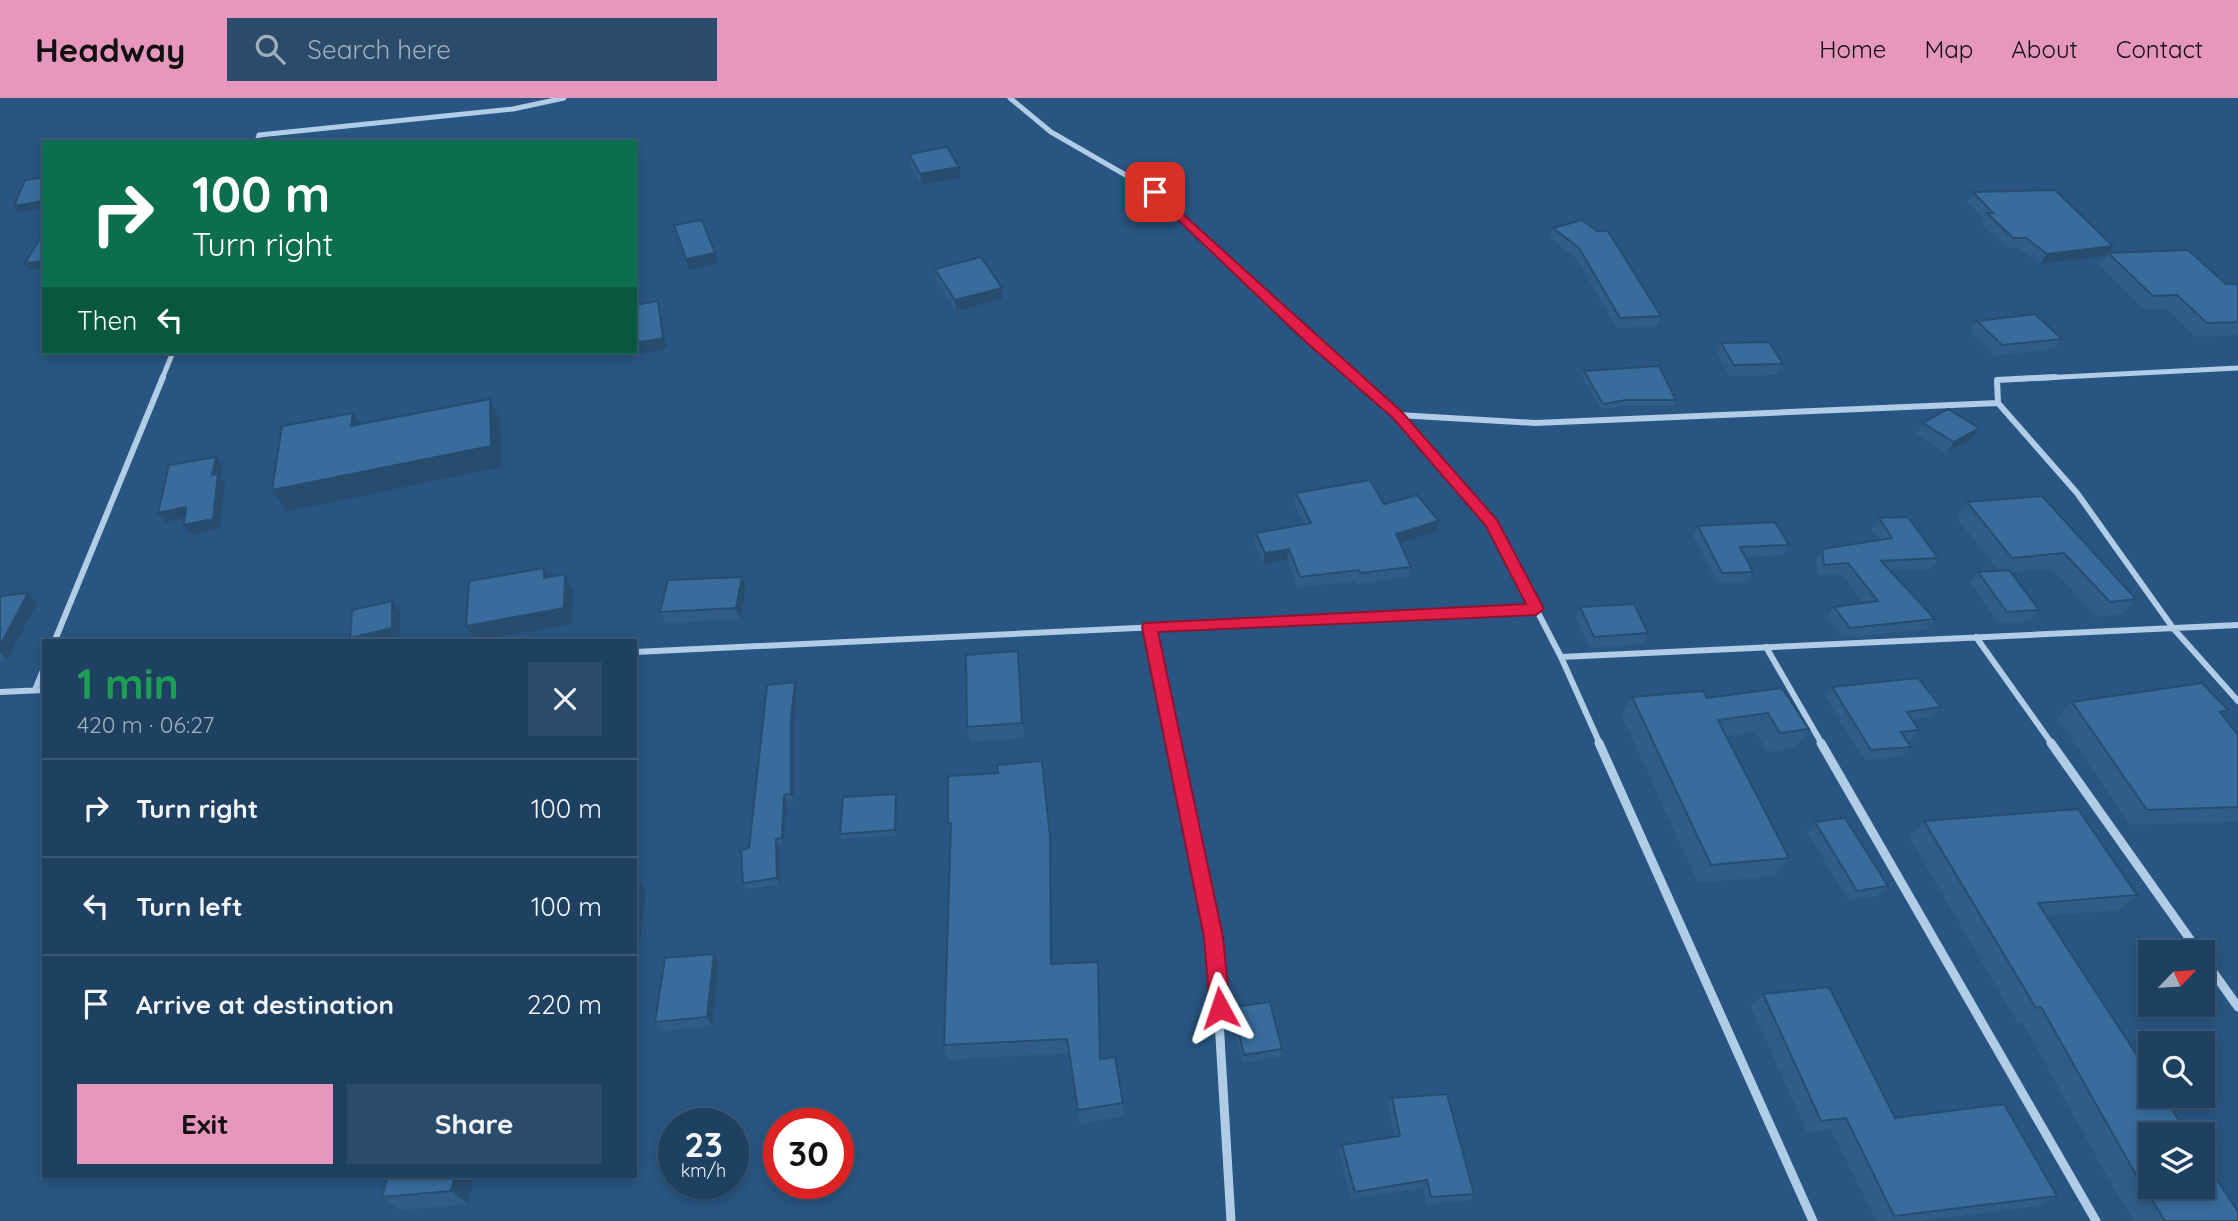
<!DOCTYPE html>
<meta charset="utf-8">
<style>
body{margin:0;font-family:Quicksand,sans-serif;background:#2b4b6a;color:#f1f3f6;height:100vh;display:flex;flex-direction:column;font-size:26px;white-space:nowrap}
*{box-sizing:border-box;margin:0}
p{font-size:23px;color:#a1afbd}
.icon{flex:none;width:38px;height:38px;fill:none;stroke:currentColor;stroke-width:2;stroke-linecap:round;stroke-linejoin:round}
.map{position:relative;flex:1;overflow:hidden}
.sheet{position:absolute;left:42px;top:541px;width:595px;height:539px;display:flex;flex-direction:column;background:#1e4061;border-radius:0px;box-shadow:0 4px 10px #0003,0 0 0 2px #3c5976}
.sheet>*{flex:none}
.hud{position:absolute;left:42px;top:42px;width:595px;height:214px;border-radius:0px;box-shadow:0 4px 10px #0003,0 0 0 2px #3c5976;background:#0b6e4f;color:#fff;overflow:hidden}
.needle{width:46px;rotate:65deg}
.fabs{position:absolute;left:2138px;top:842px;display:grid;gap:14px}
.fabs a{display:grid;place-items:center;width:77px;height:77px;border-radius:0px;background:#1e4061;box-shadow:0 4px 10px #0003,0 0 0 2px #3c5976;font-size:35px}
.speed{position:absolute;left:658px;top:1010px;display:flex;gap:14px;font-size:35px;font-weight:700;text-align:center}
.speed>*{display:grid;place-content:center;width:91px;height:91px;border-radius:50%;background:#1e4061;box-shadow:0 4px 10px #0003,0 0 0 2px #3c5976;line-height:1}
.speed small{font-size:18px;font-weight:400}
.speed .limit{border:10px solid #d22;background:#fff;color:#111}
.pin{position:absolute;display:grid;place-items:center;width:60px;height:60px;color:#fff;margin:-30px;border-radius:14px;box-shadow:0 4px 10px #0006}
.me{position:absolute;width:77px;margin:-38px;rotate:355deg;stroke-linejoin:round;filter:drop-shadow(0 0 5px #0008)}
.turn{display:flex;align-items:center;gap:24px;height:147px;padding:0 35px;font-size:32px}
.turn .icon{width:91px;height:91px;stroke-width:2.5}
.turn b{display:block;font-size:49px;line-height:60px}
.then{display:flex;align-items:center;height:66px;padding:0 35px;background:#0003;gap:14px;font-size:26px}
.round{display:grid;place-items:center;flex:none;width:74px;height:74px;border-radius:0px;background:#2b4b6a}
.overview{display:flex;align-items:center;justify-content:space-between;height:119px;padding:0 35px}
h1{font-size:42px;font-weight:700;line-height:52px;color:#1e9e55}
.button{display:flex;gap:14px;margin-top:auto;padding:14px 35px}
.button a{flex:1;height:80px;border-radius:0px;background:#e797bd;color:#111;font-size:28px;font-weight:700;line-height:80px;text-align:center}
.button a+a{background:#2b4b6a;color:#f1f3f6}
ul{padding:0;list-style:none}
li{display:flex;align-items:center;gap:21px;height:98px;padding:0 35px;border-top:2px solid #3c5976}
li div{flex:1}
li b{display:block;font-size:26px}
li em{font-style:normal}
header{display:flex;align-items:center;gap:42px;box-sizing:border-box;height:98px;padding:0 35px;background:#e797bd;color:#111}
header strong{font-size:33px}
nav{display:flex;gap:38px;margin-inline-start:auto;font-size:24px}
.search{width:490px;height:63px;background:#2b4b6a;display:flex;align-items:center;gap:18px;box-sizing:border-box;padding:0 24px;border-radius:0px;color:#a1afbd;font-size:26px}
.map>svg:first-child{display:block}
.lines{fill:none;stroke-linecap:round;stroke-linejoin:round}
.street-far2{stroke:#b0cce6;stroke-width:5}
.street-far1{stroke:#b0cce6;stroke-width:6}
.street{stroke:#b0cce6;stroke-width:9}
.wall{fill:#305d87}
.shaded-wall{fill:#274c6e}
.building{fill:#386c9d;stroke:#274c6e;stroke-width:2}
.route{fill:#e11d48;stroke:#92132f;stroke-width:2}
</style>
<header>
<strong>Headway</strong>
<div class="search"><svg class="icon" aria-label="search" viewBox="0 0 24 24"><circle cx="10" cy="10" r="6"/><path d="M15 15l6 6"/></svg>Search here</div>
<nav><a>Home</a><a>Map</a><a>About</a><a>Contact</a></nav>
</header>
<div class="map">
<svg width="2238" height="1123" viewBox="0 0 2238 1123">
<rect width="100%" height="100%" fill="#285581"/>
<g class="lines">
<path class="street-far2" d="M 1010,0 L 1051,34 L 1155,94 L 1357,281
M 257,44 L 259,37 L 513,11 L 564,0
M 162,281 L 173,254
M 2020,281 L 2238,270"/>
<path class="street-far1" d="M 1355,279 L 1398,317 L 1492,426 L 1561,559 L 1600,646
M 2055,279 L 1997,282 L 1998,305 L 2077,395 L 2173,530 L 2238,603
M 1398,317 L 1535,325 L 1998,305
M 1149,529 L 1174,646
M 1976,539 L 2052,646
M 55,542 L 163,279
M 1766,549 L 1822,646
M 635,554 L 1536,511
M 1561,559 L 2238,527
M 35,592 L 44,570
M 0,594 L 44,592"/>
<path class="street" d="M 1173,645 L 1214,839 L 1231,1123
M 1599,645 L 1813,1123
M 1821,645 L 2096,1123
M 2051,645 L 2199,854
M 2203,860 L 2238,909"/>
</g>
<path class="wall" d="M 909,56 L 960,80 L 921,87 L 910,66 Z
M 1973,94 L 2109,155 L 2226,186 L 2238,186 L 2238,237 L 2196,239 L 2167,211 L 2143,211 L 2099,168 L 2106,158 L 2040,166 L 2019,150 L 2007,150 L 1981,125 L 1984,121 L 1967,104 Z
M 1553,130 L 1661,218 L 1658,228 L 1617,230 L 1576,160 L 1550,140 Z
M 935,171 L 1002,201 L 956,213 L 936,182 Z
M 1977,223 L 2062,241 L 2054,251 L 1995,258 L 1970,233 Z
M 1721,245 L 1783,266 L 1777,277 L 1729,278 L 1717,256 Z
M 1584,273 L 1676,302 L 1673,308 L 1624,308 L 1601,311 L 1582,278 Z
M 1923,325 L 1971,341 L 1947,355 L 1916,336 Z
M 1296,395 L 1384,406 L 1439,423 L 1436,434 L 1400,444 L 1411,469 L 1408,479 L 1357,486 L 1356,483 L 1298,490 L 1287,462 L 1263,466 L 1254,446 L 1256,435 L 1304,426 L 1294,406 Z
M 2042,398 L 2136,501 L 2122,516 L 2096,519 L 2052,471 L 2010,474 L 2039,512 L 2030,523 L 1999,525 L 1970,485 L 1978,474 L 1998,472 L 1956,419 L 1967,404 Z
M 1879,420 L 1938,460 L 1931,471 L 1890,473 L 1935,521 L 1927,531 L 1843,540 L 1827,520 L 1834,509 L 1864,505 L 1841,476 L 1817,477 L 1816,462 L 1822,451 L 1880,442 L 1872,431 Z
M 1698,428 L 1789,447 L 1783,457 L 1745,459 L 1753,474 L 1747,484 L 1717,485 L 1693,438 Z
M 742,479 L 746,490 L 740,521 L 665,525 L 660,514 Z
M 0,498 L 37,505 L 7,562 L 0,563 Z
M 1580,509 L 1648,535 L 1642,546 L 1589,550 L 1576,520 Z
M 1018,553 L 1024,640 L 970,644 L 967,629 Z
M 1832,589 L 1941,609 L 1933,618 L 1912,621 L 1919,632 L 1911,642 L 1907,642 L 1911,649 L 1903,658 L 1864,662 L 1825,598 Z
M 1782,590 L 1809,631 L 1795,650 L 1767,654 L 1756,634 L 1727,638 L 1789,760 L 1775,778 L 1698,785 L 1622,618 L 1632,599 L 1707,600 Z
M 797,591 L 794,627 L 794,703 L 787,703 L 784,746 L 778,747 L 780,786 L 746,791 L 743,785 L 749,750 Z
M 2072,604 L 2228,612 L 2222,617 L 2238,637 L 2238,723 L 2130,727 L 2057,620 Z
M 948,678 L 1051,756 L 1053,866 L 1100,961 L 1123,1005 L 1123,1018 L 1079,1026 L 1068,955 L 948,962 L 944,947 L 950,737 L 948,725 Z
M 896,696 L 897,701 L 896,738 L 841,741 L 840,736 Z
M 1924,723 L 2137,797 L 2118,812 L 2046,818 L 2238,1123 L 2134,1123 L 2108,1080 L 2022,923 L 2017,924 L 1909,739 Z
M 1815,724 L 1888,788 L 1879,798 L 1848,802 L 1807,734 Z
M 714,856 L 719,865 L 712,928 L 661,933 L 655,924 Z
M 1763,896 L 1895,1020 L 2057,1098 L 2038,1108 L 1920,1123 L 1876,1123 L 1831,1032 L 1807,1034 L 1751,909 Z
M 1233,909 L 1282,951 L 1280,959 L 1242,965 L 1232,918 Z
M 1392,1000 L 1474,1096 L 1469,1103 L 1426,1106 L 1423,1090 L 1351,1101 L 1339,1054 L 1342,1047 L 1395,1039 L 1388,1008 Z
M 474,1078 L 468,1106 L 400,1112 L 382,1099 Z"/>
<path class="shaded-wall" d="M 959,69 L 960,80 L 921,87 L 920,76 Z
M 44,103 L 44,110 L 19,114 L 14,108 Z
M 2113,148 L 2106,158 L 2040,166 L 2047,156 Z
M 715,155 L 718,166 L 689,172 L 686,161 Z
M 44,163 L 44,170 L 30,172 L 25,165 Z
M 1002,190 L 1002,201 L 956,213 L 955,202 Z
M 658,203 L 661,214 L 667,251 L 626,259 L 624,254 L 635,254 L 635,245 Z
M 490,301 L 500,322 L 502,369 L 287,413 L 272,392 Z
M 353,315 L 365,336 L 351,328 Z
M 1979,330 L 1971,341 L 1947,355 L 1954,344 Z
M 216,359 L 223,369 L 220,380 L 225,385 L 220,430 L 192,437 L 184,427 L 212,377 Z
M 186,409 L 194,418 L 166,424 L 158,415 Z
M 1439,423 L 1436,434 L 1393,447 L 1396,436 Z
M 1289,451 L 1287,462 L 1263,466 L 1265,455 Z
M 544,470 L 552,486 L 544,480 Z
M 565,476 L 573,492 L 572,526 L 482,542 L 475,542 L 466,528 Z
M 742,479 L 746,490 L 740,521 L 736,510 Z
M 28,495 L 37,505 L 7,562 L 0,555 L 0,548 Z
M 392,503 L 400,514 L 399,541 L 391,542 L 352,542 L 350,540 Z
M 795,584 L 797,591 L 794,627 L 794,703 L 791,696 L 791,620 Z
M 896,696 L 897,701 L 896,738 L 895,732 Z
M 784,697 L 787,703 L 784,746 L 782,740 Z
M 1050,739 L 1051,756 L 1053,881 L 1051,866 Z
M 776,741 L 778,747 L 780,786 L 777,780 Z
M 640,784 L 646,793 L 638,859 L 635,855 L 635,822 Z
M 714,856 L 719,865 L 712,928 L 707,919 Z
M 455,1078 L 474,1078 L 468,1106 L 451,1093 Z"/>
<path class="building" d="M 947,49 L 959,69 L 920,76 L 909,56 Z
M 44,79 L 44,103 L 14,108 L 25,82 Z
M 2055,92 L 2113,148 L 2047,156 L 2026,140 L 2013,140 L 1987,115 L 1993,115 L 1973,94 Z
M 702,122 L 715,155 L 686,161 L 674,127 Z
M 1582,122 L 1597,133 L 1608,133 L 1661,218 L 1620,220 L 1579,150 L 1553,130 Z
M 44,134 L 44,163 L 25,165 Z
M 2188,152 L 2226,186 L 2238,186 L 2238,224 L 2207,225 L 2177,197 L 2153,198 L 2108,155 Z
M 981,159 L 1002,190 L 955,202 L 935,171 Z
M 658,203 L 663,240 L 635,245 L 635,207 Z
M 2035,216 L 2062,241 L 2002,247 L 1977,223 Z
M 1769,244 L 1783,266 L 1734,267 L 1721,245 Z
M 1659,268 L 1676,302 L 1626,302 L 1603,306 L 1584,273 Z
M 490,301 L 491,348 L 272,392 L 282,328 L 353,315 L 351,328 Z
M 1948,311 L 1979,330 L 1954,344 L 1923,325 Z
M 216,359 L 212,377 L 218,376 L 213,421 L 184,427 L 186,409 L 158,415 L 169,367 Z
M 1370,382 L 1384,406 L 1417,397 L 1439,423 L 1396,436 L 1411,469 L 1360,475 L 1359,472 L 1300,479 L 1289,451 L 1265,455 L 1256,435 L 1311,425 L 1296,395 Z
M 2042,398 L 2136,501 L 2110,504 L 2064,455 L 2012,460 L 1967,404 Z
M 1908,419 L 1938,460 L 1881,463 L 1935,521 L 1850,530 L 1834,509 L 1878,503 L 1848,465 L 1824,467 L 1822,451 L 1892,440 L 1879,420 Z
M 1775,424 L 1789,447 L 1740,449 L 1753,474 L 1722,475 L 1698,428 Z
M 544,470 L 544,480 L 565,476 L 564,510 L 466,528 L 469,483 Z
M 2009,472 L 2039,512 L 2007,514 L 1978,474 Z
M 742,479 L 736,510 L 660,514 L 668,482 Z
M 28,495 L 0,548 L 0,498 Z
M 392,503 L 392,530 L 350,540 L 352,512 Z
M 1634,506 L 1648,535 L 1594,539 L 1580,509 Z
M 1018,553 L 1022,625 L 967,629 L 966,557 Z
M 1918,580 L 1941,609 L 1907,614 L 1919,632 L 1901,634 L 1911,649 L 1871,652 L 1832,589 Z
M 795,584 L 791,620 L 791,696 L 784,697 L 782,740 L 776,741 L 777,780 L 743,785 L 741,752 L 749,750 L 767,587 Z
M 2202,585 L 2228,612 L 2220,614 L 2238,637 L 2238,709 L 2147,712 L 2072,604 Z
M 1782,590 L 1809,631 L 1780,635 L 1768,615 L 1718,622 L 1789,760 L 1711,767 L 1632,599 L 1703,593 L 1707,600 Z
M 1042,663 L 1050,739 L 1051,866 L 1098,864 L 1100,961 L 1115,959 L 1123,1005 L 1078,1012 L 1067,941 L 944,947 L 951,725 L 948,725 L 948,678 L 998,675 L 997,667 Z
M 896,696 L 895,732 L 840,736 L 843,699 Z
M 2078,711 L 2137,797 L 2038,805 L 2151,979 L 2151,998 L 2163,998 L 2188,1036 L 2151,1036 L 2151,1088 L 2203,1088 L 2203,1060 L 2238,1114 L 2238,1123 L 2165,1123 L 2131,1068 L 2041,909 L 2036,910 L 1924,723 Z
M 1845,720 L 1888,788 L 1857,793 L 1815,724 Z
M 635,784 L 640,784 L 635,822 Z
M 714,856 L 707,919 L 655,924 L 665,860 Z
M 1829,889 L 1895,1020 L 2004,1006 L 2057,1098 L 1894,1118 L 1846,1020 L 1821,1023 L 1763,896 Z
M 1270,904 L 1282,951 L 1244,957 L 1233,909 Z
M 1447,996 L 1474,1096 L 1431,1099 L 1427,1082 L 1355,1094 L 1342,1047 L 1400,1038 L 1392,1000 Z
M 388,1078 L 455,1078 L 451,1093 L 382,1099 Z"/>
<path class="route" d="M 1155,91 L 1402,314 L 1497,422 L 1544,511 L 1536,517 L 1158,534 L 1223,839 L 1230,910 L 1227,916 L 1220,919 L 1213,916 L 1210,910 L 1204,839 L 1142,529 L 1144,525 L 1526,506 L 1486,428 L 1393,320 L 1307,245 L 1151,96 L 1150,94 Z"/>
</svg>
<div class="fabs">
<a><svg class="needle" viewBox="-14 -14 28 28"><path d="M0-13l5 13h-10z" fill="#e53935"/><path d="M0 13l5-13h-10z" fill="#a1afbd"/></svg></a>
<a><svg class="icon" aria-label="search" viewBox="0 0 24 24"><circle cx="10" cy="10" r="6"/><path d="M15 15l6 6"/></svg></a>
<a><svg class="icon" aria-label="layers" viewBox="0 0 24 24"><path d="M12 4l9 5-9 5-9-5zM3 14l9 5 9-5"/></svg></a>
</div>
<div class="speed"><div>23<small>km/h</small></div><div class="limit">30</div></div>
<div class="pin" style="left:1155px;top:94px;background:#d93025"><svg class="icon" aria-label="arrive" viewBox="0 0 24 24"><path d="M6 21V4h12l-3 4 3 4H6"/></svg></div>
<svg class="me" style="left:1220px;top:910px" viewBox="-20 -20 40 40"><path d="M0-17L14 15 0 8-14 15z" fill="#e11d48" stroke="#fff" stroke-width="4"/></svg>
<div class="hud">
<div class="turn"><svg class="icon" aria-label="right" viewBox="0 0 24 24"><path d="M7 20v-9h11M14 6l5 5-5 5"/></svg><div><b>100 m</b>Turn right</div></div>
<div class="then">Then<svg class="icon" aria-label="left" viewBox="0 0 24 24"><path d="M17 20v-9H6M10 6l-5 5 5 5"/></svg></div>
</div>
<section class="sheet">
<div class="overview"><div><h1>1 min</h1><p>420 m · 06:27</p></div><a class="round"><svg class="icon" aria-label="close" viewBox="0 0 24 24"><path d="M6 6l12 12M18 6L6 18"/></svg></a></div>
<ul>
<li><svg class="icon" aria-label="right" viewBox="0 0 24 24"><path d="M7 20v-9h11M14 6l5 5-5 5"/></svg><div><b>Turn right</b></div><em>100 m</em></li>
<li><svg class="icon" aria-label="left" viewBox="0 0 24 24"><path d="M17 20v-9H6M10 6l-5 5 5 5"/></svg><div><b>Turn left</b></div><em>100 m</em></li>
<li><svg class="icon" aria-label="arrive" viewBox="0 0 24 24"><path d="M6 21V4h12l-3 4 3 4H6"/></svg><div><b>Arrive at destination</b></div><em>220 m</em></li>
</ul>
<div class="button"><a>Exit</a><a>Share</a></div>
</section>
</div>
